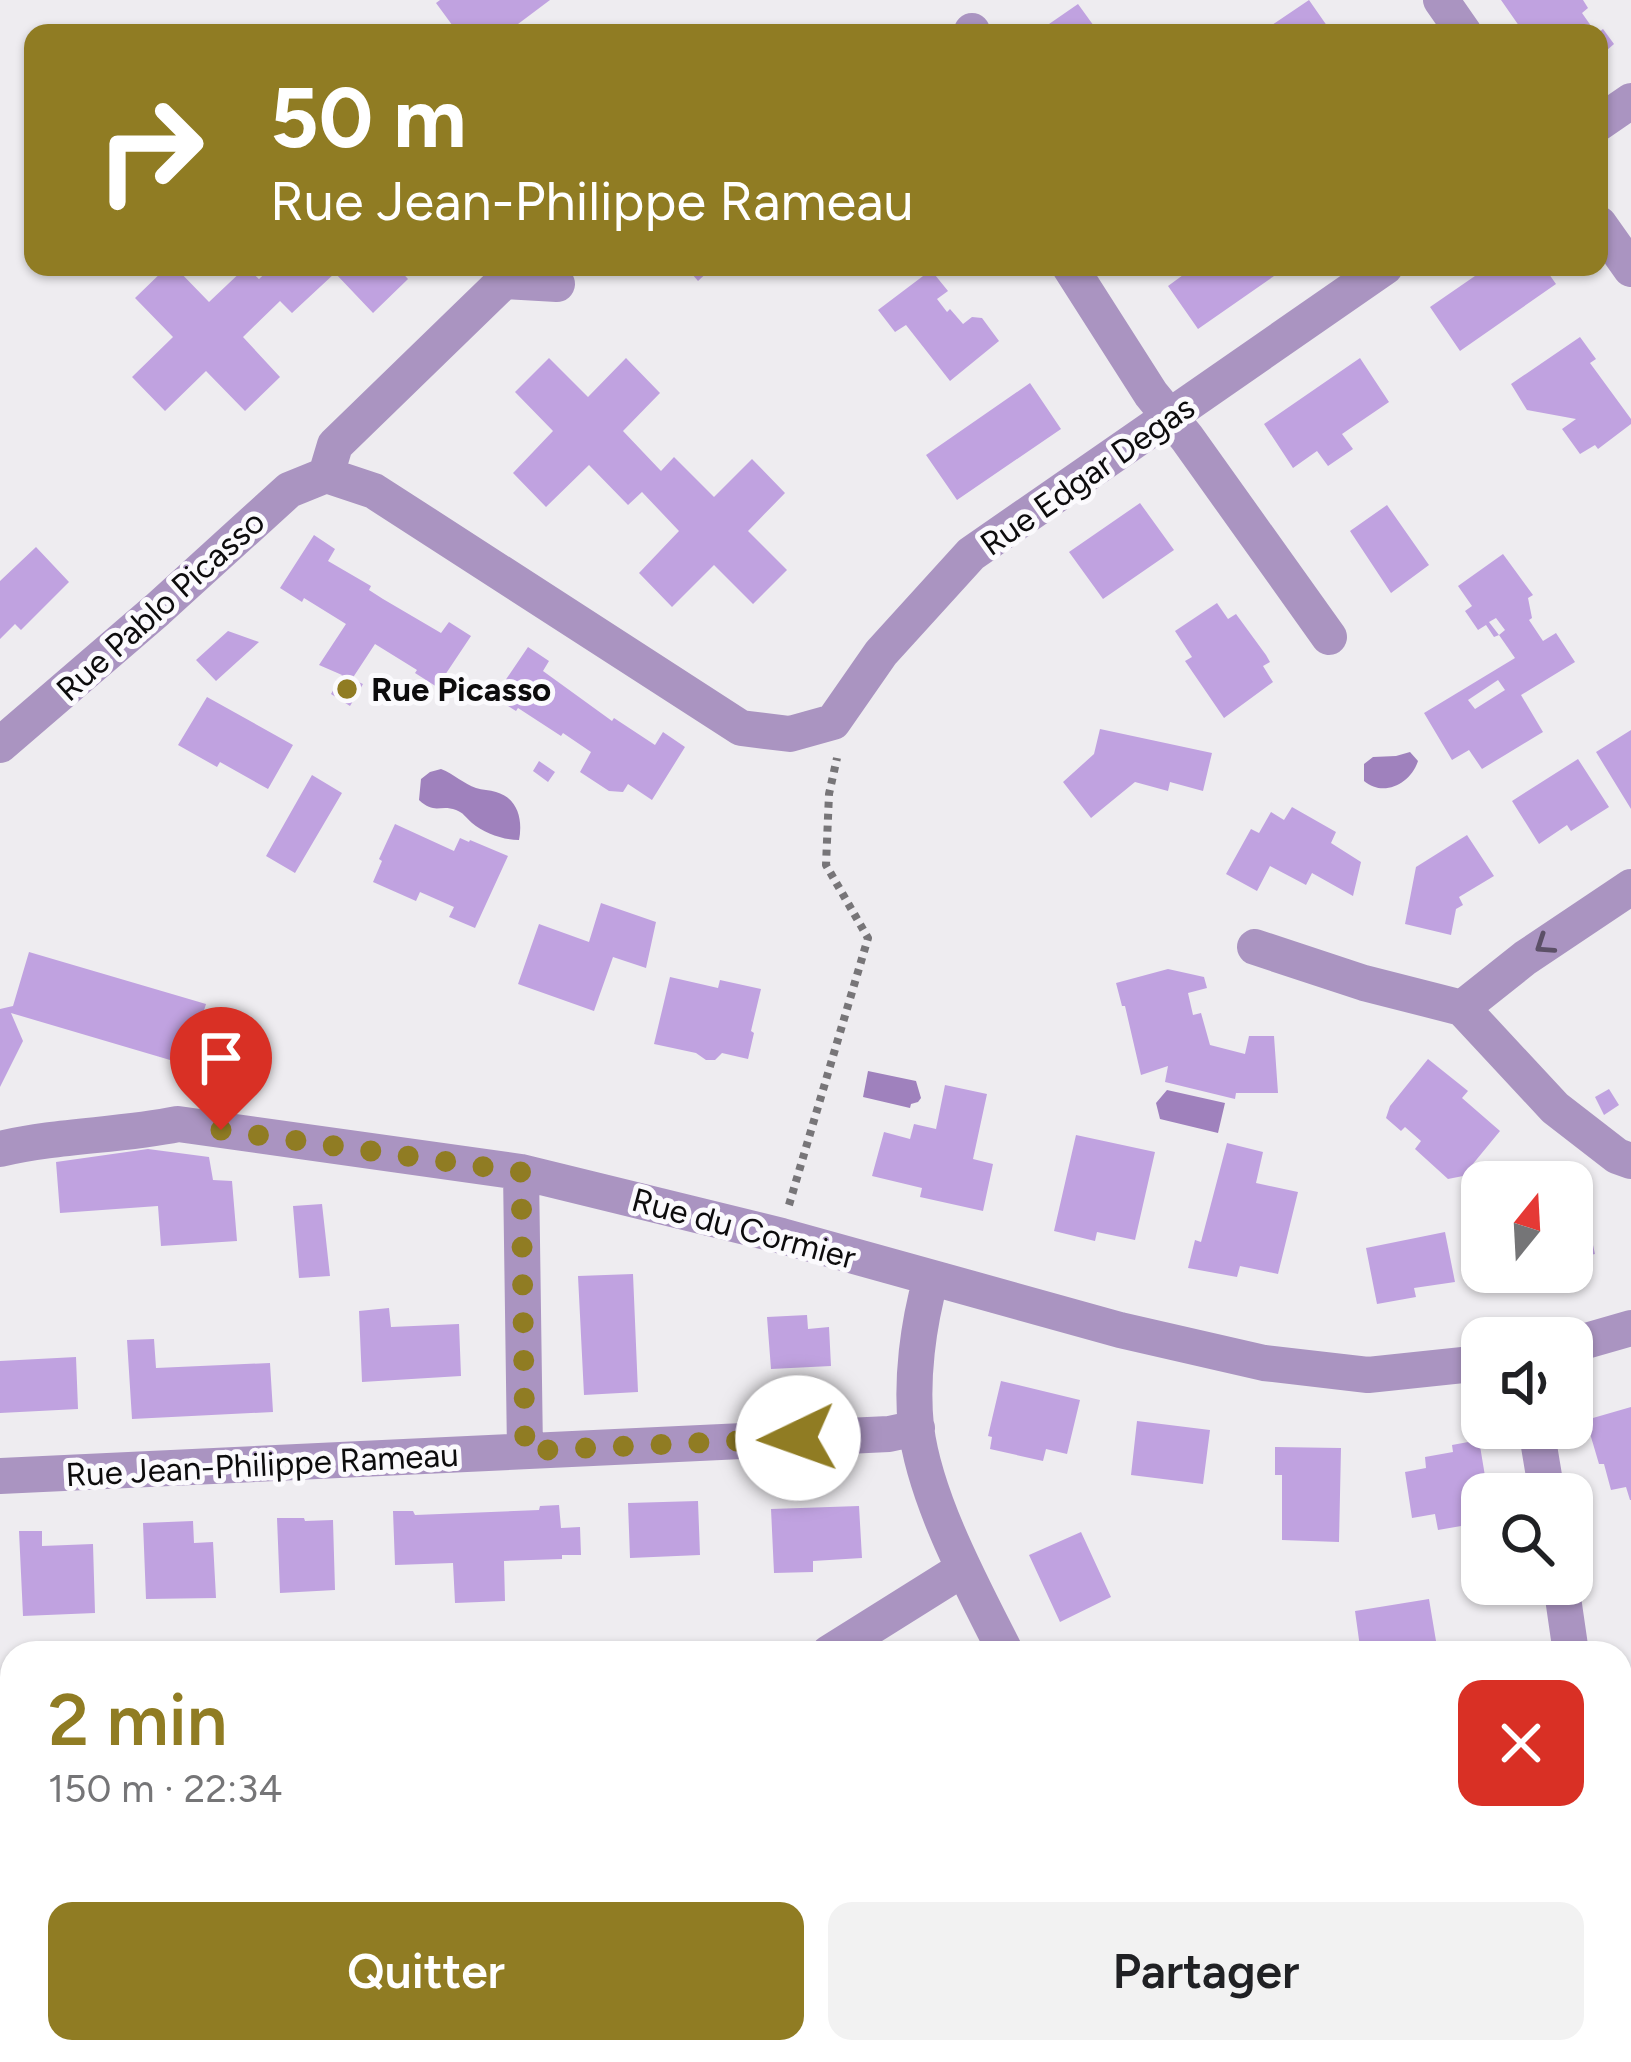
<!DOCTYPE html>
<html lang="fr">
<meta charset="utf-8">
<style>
body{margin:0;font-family:Figtree,sans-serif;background:#f2f2f2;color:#202124;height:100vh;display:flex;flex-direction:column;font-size:45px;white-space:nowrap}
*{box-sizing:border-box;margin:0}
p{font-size:39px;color:#757577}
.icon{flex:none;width:66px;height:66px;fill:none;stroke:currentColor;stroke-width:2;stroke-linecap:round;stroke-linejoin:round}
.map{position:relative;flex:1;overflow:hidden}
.drawer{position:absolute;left:0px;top:1641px;width:1632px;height:423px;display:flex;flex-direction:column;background:#fff;border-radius:36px 36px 0 0;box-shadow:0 3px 9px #0004}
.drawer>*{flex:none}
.banner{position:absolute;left:24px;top:24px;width:1584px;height:252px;border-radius:24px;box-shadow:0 3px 9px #0004;background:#907c23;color:#fff;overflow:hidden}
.needle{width:78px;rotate:18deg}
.controls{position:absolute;left:1461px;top:1161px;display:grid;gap:24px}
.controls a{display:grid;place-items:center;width:132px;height:132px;border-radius:24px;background:#fff;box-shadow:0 3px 9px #0004;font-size:60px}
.pin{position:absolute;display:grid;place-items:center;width:102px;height:102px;color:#fff;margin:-123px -51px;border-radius:50% 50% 50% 0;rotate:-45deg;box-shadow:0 0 12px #0007}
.pin .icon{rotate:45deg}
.me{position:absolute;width:132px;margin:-66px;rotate:267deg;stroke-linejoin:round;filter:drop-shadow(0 0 9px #0008)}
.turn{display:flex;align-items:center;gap:42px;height:252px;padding:0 48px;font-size:54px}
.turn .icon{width:156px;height:156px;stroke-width:2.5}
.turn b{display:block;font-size:84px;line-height:102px}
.round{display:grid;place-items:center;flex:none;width:126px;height:126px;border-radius:24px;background:#f2f2f2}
.head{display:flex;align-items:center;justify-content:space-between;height:204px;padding:0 48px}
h1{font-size:72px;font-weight:600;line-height:90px;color:#907c23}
.button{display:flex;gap:24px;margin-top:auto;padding:24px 48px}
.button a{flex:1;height:138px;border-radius:24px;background:#907c23;color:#fff;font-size:48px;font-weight:600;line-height:138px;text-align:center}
.button a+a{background:#f2f2f2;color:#202124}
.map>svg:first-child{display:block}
.water{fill:#9f81bd}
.building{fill:#c0a2e0;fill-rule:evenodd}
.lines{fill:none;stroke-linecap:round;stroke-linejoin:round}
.path{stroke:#777578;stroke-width:8;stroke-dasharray:6 6;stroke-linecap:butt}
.minor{stroke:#aa94c1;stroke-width:36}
.oneway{stroke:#5c5067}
.route{stroke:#907c23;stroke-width:21;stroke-dasharray:0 37.8}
.poi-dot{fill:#907c23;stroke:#fbfafd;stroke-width:4.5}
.labels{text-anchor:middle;stroke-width:10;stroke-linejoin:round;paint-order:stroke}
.street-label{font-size:33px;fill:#0d0c0d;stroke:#fbfafd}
.poi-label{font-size:33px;font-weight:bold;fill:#0d0c0d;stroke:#fbfafd;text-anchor:start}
</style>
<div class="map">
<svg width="1631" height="2062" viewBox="0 0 1631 2062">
<rect width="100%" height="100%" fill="#eeecf0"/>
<path class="water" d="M 1410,752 L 1418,761 C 1411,783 1384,798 1364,781 L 1364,764 L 1373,757 L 1396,756 Z
M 441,769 C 454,774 464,784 476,788 C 482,790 490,790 496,792 C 518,798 523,820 519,840 C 503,840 484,833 472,823 C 465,817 464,813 456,810 C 440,804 435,815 419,800 L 421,779 L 430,772 Z
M 868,1071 L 916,1081 L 921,1098 L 918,1102 L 911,1104 L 910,1108 L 863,1097 Z
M 1167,1090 L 1225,1103 L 1218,1133 L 1160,1119 L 1156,1103 Z"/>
<path class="building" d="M 440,0 L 550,0 L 506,33 L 458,33 L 436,3 Z
M 1309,0 L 1332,33 L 1277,33 L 1272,25 Z
M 1501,0 L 1583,0 L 1588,8 L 1582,13 L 1596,33 L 1524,33 Z
M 1078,4 L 1099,33 L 1036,33 Z
M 1603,29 L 1614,44 L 1599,57 L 1599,32 Z
M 167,267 L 175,267 L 209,302 L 246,267 L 259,279 L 272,267 L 397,267 L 408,279 L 373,313 L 335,273 L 292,313 L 280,301 L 243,337 L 280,377 L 245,411 L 206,371 L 165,411 L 132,377 L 173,337 L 135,298 Z
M 686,267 L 713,267 L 698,281 Z
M 1194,267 L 1287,267 L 1198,329 L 1168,286 Z
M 1488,267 L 1544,267 L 1556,284 L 1460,351 L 1430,307 Z
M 931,270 L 948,291 L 937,299 L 947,312 L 950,309 L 963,324 L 972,317 L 982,318 L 999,341 L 950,381 L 906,325 L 895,332 L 878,310 Z
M 1580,337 L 1596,359 L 1590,363 L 1631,419 L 1631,424 L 1598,449 L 1595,445 L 1580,454 L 1562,429 L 1576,419 L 1527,410 L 1511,384 Z
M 549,358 L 588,397 L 626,358 L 660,393 L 623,431 L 661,471 L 674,457 L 714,497 L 752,459 L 785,493 L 748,531 L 787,570 L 753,604 L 714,565 L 672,607 L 639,573 L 679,531 L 642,492 L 628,505 L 589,465 L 546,507 L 513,473 L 553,431 L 515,392 Z
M 1360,358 L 1389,402 L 1342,434 L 1353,449 L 1328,466 L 1317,451 L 1293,468 L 1264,424 Z
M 1030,383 L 1061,429 L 957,500 L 926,455 Z
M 1140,503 L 1174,550 L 1103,599 L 1069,552 Z
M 1387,505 L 1429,565 L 1391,593 L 1350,531 Z
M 314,535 L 335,549 L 328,561 L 371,586 L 369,590 L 383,599 L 441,633 L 449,622 L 471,636 L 437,687 L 415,673 L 417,670 L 375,644 L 352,679 L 363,684 L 350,706 L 331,694 L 342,675 L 319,665 L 346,624 L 304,598 L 302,602 L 280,588 Z
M 36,547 L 69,582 L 21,630 L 15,624 L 0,639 L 0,581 Z
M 1503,554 L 1533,595 L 1528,598 L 1532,618 L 1529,620 L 1543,641 L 1556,633 L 1575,662 L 1521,695 L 1543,732 L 1482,769 L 1469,750 L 1452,760 L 1424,713 L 1515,658 L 1499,635 L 1505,630 L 1496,618 L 1489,622 L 1499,635 L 1494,637 L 1486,625 L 1478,630 L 1465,611 L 1472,606 L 1458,586 ZM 1498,680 L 1505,690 L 1475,709 L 1468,700 Z
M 1217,603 L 1228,619 L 1236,614 L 1266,655 L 1270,662 L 1263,666 L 1273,682 L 1224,718 L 1185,661 L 1192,657 L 1175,631 Z
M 228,631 L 259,642 L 216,681 L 196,660 Z
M 528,647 L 549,661 L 543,671 L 612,721 L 614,718 L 655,745 L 663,732 L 685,747 L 652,800 L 628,784 L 623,792 L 609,791 L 580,772 L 591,752 L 563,733 L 561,736 L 518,708 L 516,711 L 494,697 Z
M 207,697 L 293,745 L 268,789 L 220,762 L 217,767 L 178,745 Z
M 1100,729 L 1212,753 L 1203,791 L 1170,782 L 1168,791 L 1135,782 L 1091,818 L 1063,782 L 1094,754 Z
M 1631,730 L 1631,809 L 1596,752 Z
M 1578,759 L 1609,807 L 1571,831 L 1567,825 L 1539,844 L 1512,801 Z
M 539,761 L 555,772 L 548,782 L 533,771 Z
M 312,775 L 342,793 L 295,873 L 266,856 Z
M 1292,807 L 1336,832 L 1331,843 L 1361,862 L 1353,896 L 1312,873 L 1306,885 L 1270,866 L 1257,891 L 1226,874 L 1251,829 L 1259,833 L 1271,812 L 1284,820 Z
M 395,824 L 454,851 L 460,838 L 469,842 L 470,840 L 508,856 L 475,928 L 449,917 L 454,907 L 420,892 L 416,901 L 373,882 L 382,861 L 379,859 Z
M 1467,835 L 1494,876 L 1459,897 L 1463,905 L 1456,909 L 1451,935 L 1405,924 L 1416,867 Z
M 601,903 L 656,922 L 646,968 L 613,957 L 594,1011 L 518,984 L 539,924 L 589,942 Z
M 29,952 L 206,1004 L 187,1065 L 11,1013 L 23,1041 L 0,1087 L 0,1009 L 13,1006 Z
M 1168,969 L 1204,977 L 1207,988 L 1188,993 L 1193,1015 L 1201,1013 L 1210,1045 L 1245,1054 L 1249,1036 L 1274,1036 L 1278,1093 L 1236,1093 L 1235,1099 L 1165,1082 L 1168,1066 L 1141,1075 L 1125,1006 L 1122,1006 L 1116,983 Z
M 670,977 L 718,988 L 720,980 L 761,989 L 751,1031 L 754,1033 L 748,1059 L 722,1053 L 715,1060 L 706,1060 L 696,1053 L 654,1044 Z
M 1428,1059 L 1468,1091 L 1462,1098 L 1500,1131 L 1463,1176 L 1448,1179 L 1415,1149 L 1421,1141 L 1405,1127 L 1401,1131 L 1386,1118 L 1390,1106 Z
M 945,1085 L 987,1094 L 973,1159 L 993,1164 L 983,1211 L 920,1197 L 922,1188 L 872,1176 L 884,1132 L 910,1139 L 914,1124 L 936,1129 Z
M 1609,1089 L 1619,1105 L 1604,1115 L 1595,1097 Z
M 1076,1135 L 1155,1152 L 1135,1240 L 1097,1232 L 1095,1241 L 1054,1231 Z
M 1227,1143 L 1263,1152 L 1256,1183 L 1298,1192 L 1278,1274 L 1240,1266 L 1237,1277 L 1188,1268 L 1195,1240 L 1201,1242 Z
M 148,1149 L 209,1157 L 213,1180 L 232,1181 L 237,1241 L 161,1246 L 158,1206 L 60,1213 L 56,1162 Z
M 1574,1195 L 1577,1210 L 1585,1209 L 1595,1254 L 1572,1259 L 1572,1196 Z
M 322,1204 L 330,1276 L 299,1278 L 293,1206 Z
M 1445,1232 L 1455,1282 L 1414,1288 L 1416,1297 L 1377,1304 L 1366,1248 Z
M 1503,1272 L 1553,1272 L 1554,1279 L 1507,1289 Z
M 633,1274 L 638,1392 L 584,1395 L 578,1276 Z
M 389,1308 L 391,1327 L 459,1324 L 461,1376 L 362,1382 L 359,1311 Z
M 807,1315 L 808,1329 L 829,1327 L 831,1366 L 771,1369 L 767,1317 Z
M 154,1339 L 156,1368 L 270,1363 L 273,1412 L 132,1419 L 127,1340 Z
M 76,1357 L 78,1409 L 0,1413 L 0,1361 Z
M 1001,1381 L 1080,1400 L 1067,1454 L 1046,1449 L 1043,1461 L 990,1449 L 992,1437 L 988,1436 Z
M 1631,1407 L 1631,1500 L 1630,1500 L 1626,1487 L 1611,1490 L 1604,1464 L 1599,1464 L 1586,1420 Z
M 1137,1421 L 1210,1430 L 1203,1484 L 1131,1475 Z
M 1479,1440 L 1488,1494 L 1482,1494 L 1482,1516 L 1466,1519 L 1467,1525 L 1438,1530 L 1435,1514 L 1412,1518 L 1405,1472 L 1426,1468 L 1425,1457 L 1453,1452 L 1452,1445 Z
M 1275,1447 L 1341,1448 L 1339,1542 L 1282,1540 L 1282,1475 L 1275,1475 Z
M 698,1501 L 700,1555 L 630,1558 L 628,1503 Z
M 559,1505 L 561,1528 L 580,1527 L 581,1555 L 562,1555 L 562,1559 L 504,1561 L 505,1601 L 455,1603 L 453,1563 L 395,1565 L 393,1511 L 413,1511 L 415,1515 L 539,1510 L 540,1506 Z
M 859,1506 L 862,1558 L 813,1561 L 813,1572 L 774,1573 L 771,1509 Z
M 277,1518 L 304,1518 L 305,1521 L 333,1520 L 335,1590 L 280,1593 Z
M 193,1521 L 194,1543 L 213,1542 L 216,1598 L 146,1599 L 143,1523 Z
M 19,1531 L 42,1531 L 42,1546 L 93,1544 L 95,1613 L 23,1616 Z
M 1081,1532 L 1111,1597 L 1060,1622 L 1029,1555 Z
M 1429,1599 L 1438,1653 L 1386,1653 L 1384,1644 L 1360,1647 L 1355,1611 Z
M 0,1931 L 12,1931 L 12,1988 L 1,1988 Z
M 1620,1965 L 1628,1965 L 1631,2061 L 1579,2062 L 1578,2052 L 1620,2052 Z
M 77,2052 L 133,2052 L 133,2062 L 77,2062 Z
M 323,2052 L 368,2052 L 368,2062 L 324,2062 Z
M 552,2052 L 614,2052 L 608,2062 L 545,2062 Z
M 898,2052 L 988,2052 L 990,2062 L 898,2062 Z
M 1402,2052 L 1479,2052 L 1479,2057 L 1504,2055 L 1504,2062 L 1403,2062 Z"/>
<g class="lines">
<path class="path" d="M 789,1205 L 868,938 L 826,865 L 829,794 L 837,758"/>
<path class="minor" d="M 1441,0 L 1464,33
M 972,31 L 972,33
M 1599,123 L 1631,101
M 1599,224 L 1631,269
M 1070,267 L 1151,394 L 1187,438 L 1329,637
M 326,475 L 374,491 L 741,728 L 790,734 L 833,722 L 881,653 L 971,554 L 1385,267
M 326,475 L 335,445 L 504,281 L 557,284
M 0,745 L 157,610 L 289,490 L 326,475
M 1255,947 L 1364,983 L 1462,1008 L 1555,1108 L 1617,1156 L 1631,1161
M 1462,1008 L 1525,958 L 1631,887
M 0,1149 C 59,1135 119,1136 178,1124 L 521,1172 L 782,1236 L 1120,1330 L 1264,1363 L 1368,1375 L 1482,1363
M 521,1172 L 525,1451
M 931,1278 C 918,1325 911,1379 916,1427 C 925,1500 973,1588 1006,1653
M 1572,1345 L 1631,1328
M 1536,1428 L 1547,1494
M 0,1476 L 889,1434 L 917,1428
M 1561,1584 L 1571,1653
M 829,1653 L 963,1569
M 0,2039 L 12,2039
M 1117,2052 L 1119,2062
M 446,2062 L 450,2052"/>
</g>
<defs><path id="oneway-chevron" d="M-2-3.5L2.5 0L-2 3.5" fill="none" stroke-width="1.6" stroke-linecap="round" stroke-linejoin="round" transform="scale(3)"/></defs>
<use class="oneway" href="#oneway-chevron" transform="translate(1544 945) rotate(146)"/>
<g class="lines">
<path class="route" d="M 221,1130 L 521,1172 L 525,1451 L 798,1438"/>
</g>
<circle class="poi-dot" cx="347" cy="689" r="12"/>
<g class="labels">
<g class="street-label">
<text transform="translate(1087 475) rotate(-35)" y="12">Rue Edgar Degas</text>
<text transform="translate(160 605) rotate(-42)" y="12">Rue Pablo Picasso</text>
<text transform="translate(744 1228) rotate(15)" y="12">Rue du Cormier</text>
<text transform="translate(262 1464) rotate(-3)" y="12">Rue Jean-Philippe Rameau</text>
</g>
<g class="poi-label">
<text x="371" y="701">Rue Picasso</text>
</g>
</g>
</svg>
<div class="controls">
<a><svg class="needle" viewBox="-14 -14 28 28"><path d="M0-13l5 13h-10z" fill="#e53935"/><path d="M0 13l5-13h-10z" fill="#757577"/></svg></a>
<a><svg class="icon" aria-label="sound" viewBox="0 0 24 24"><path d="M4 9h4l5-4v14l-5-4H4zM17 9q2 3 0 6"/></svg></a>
<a><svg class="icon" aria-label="search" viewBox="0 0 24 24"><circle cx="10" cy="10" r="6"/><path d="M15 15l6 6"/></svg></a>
</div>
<div class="pin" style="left:221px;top:1130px;background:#d93025"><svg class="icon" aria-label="arrive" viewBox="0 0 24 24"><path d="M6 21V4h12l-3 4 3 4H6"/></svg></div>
<svg class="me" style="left:798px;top:1438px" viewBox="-20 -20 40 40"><circle r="19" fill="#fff"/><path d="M0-13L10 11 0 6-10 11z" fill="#907c23"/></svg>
<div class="banner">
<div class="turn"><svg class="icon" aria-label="right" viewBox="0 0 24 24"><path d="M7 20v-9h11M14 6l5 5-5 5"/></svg><div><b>50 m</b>Rue Jean-Philippe Rameau</div></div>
</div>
<section class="drawer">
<div class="head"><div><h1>2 min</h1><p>150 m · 22:34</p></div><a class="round" style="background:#d93025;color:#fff"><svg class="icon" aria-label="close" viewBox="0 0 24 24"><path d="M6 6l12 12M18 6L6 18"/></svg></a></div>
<div class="button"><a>Quitter</a><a>Partager</a></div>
</section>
</div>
